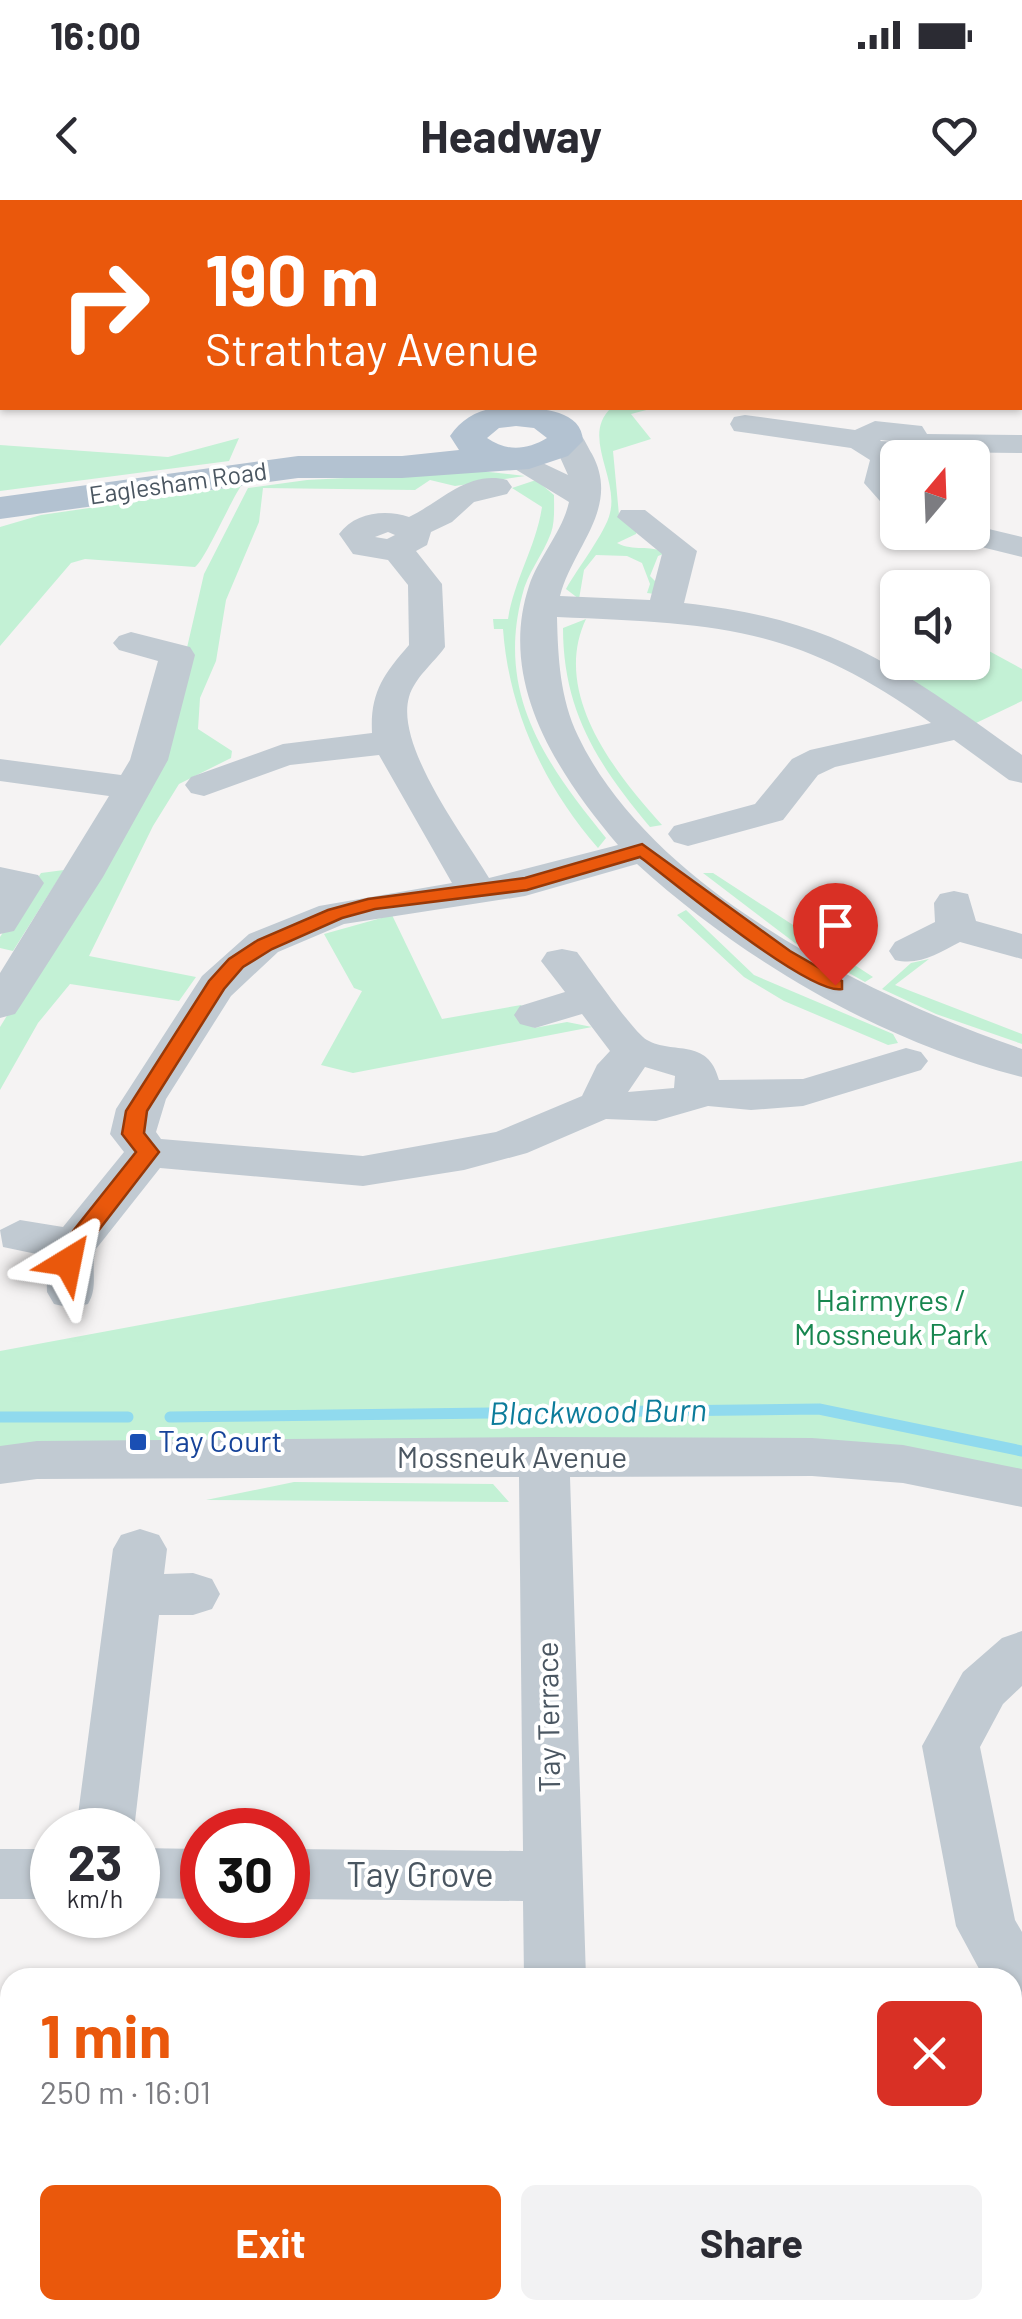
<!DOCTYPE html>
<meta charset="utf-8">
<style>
body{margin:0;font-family:Barlow,sans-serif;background:#f2f2f3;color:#2b2b33;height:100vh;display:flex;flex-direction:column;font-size:38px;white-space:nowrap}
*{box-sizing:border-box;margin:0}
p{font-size:32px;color:#7c7c81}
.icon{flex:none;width:55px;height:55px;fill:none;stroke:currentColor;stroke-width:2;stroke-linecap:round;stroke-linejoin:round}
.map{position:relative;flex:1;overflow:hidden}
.details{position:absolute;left:0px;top:1768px;width:1022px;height:352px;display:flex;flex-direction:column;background:#fff;border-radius:30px 30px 0 0;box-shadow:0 2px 8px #0004}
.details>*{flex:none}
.banner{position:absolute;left:0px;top:0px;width:1022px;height:210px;box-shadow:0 2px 8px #0004;background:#ea580c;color:#fff;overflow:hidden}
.needle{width:65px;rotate:19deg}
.controls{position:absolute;left:880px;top:240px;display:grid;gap:20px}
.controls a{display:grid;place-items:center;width:110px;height:110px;border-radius:15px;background:#fff;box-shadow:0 2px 8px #0004;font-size:50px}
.speed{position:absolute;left:30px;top:1608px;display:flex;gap:20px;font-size:50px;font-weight:700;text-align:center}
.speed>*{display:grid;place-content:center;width:130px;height:130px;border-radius:50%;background:#fff;box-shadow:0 2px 8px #0004;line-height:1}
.speed small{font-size:25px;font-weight:400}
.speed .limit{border:15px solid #d22;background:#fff;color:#111}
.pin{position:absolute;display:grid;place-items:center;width:85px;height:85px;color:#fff;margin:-102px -42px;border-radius:50% 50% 50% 0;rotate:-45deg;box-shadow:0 0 10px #0007}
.pin .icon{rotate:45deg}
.me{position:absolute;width:110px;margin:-55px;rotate:35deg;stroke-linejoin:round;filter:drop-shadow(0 0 8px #0008)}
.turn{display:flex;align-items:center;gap:35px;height:210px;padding:0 40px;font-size:45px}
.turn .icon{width:130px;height:130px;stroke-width:2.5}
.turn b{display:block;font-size:70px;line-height:85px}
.round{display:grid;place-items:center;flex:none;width:105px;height:105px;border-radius:15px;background:#f2f2f3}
.headline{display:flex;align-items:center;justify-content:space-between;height:170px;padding:0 40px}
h1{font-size:60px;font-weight:700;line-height:75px;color:#ea580c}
.button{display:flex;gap:20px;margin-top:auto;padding:20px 40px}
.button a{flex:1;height:115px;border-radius:15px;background:#ea580c;color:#fff;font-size:40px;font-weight:700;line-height:115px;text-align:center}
.button a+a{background:#f2f2f3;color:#2b2b33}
.status{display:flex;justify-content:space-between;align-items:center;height:70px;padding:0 50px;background:#fff;direction:ltr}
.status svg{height:28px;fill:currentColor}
header{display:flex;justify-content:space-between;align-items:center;height:130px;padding:0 40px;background:#fff;font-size:45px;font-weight:700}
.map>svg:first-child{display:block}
.green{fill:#c3f1d5}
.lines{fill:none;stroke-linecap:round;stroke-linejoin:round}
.stream{stroke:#90daee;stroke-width:11}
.minor{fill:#c1cad2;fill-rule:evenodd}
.major{fill:#b3c2d1;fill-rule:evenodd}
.wall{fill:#b0b2b7}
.building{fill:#cdcfd5;stroke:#909195;stroke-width:2.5}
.route{fill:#ea580c;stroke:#983908;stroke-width:2.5}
.transit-dot{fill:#1a4fb4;stroke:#fff;stroke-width:4}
.labels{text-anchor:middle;stroke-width:8;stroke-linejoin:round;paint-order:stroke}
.far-street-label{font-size:25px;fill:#4a5661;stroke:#fff}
.park-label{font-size:30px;fill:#17864f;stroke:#fff}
.transit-label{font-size:30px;fill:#164399;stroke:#fff;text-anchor:start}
.street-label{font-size:30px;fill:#4a5661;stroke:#fff}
.water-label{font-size:32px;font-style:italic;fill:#0c7c9b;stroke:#fff}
.near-street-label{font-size:35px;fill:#4a5661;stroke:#fff}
</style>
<div class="status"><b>16:00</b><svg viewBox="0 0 49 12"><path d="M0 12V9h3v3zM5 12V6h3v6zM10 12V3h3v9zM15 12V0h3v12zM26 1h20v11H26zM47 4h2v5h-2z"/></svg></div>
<header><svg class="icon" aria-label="back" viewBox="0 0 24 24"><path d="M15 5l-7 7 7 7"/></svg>Headway<svg class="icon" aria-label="heart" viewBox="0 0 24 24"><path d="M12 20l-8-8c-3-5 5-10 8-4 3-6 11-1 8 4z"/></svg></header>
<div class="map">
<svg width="1022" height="2119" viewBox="0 0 1022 2119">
<rect width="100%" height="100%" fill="#f5f3f3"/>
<path class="green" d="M 611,208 L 654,208 L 631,214 L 651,239 L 613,251 L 619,315 L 638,328 L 636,334 L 617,343 C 634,352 649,344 666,353 L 658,356 L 650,376 L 658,384 L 655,394 L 647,393 L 650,384 L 642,363 L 627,356 L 596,355 L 584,370 L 579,399 L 566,389 C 577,369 606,332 610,313 C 619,278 581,236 611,208 Z
M 239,238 L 229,261 L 0,291 L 0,245 L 168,257 Z
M 480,271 L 525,276 L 455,286 L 430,280 L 415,290 L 263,288 L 259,322 L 226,400 L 216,461 L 200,498 L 198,529 L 232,551 L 231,558 L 179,584 L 153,626 L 89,756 L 196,777 L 179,801 L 70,784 L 38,823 L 0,890 L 0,827 L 70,713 L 177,491 L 204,374 L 248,288 L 307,280 Z
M 536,280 L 554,295 C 554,307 555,322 551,333 C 543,355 527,373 522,396 C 496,496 547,565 606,638 L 598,648 C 544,586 509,511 503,429 L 494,429 L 493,419 L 508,419 C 514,380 536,347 542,307 L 512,288 Z
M 241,286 C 230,302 205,360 195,367 L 85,359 L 71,363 L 0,446 L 0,327 L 41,315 Z
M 586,419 C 551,493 615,573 662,625 L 650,627 C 598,565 563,511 563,428 Z
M 989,451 L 1022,469 L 1022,501 L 976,523 L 911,479 L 957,463 L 972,462 L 973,457 Z
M 64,670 L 13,751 L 0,748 L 0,737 L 41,673 Z
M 703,673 L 713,673 L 873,777 L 865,782 L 795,743 Z
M 686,710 L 754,775 L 893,834 L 898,843 L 888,845 L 784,801 L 744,777 L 677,715 Z
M 392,715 L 442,819 L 521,805 L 534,828 L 567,822 L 592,827 L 353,873 L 321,865 L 362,791 L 354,788 L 324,734 Z
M 929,759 L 895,785 L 1022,834 L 1022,844 L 936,814 L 882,789 L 911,763 Z
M 1022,961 L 1022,1274 L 0,1250 L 0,1151 Z
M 294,1282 L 493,1284 L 509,1302 L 206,1300 Z
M 1013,2093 L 1022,2096 L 1022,2119 L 915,2119 L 914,2110 L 1012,2110 Z"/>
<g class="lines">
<path class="stream" d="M 0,1217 L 128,1217
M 170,1217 L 819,1209 L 1022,1251"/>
<path class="minor" d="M 280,0 L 306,0 L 306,2 L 280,2 Z
M 540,0 L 591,0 L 592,2 L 541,2 Z
M 745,215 L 855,230 L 875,221 L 922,226 L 927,234 L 1022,235 L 1022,253 L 929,252 L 898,258 L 898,312 L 887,309 L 864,283 L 870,260 L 851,248 L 734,231 L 730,224 L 734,217 ZM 880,241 L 881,240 L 902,242 Z
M 566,226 C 581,229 584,240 592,254 C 621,308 573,346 560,396 L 650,400 L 662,354 L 617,317 L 621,310 L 645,310 L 697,351 L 684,403 C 839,420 899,468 1022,555 L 1022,583 L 1009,580 L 954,540 L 835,567 L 818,575 L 783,620 L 688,646 L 674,642 L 668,634 L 674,626 L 755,604 L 792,559 L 810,550 L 931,523 C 795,425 718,424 557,417 C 558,458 560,498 578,536 C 652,690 868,796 1022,849 L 1022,877 C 880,841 745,762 637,664 L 525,696 L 344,724 L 278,752 L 231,796 L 166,899 L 156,932 L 161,939 L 363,956 L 496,932 L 582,896 L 597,865 L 610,851 L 582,814 L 535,828 L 520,824 L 514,815 L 520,806 L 565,792 L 541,761 L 547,752 L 562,749 L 577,752 C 590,769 633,832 647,840 C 673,855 708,837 719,880 L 803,879 L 906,848 L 921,852 L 928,861 L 921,870 L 803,906 L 751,910 L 708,906 L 656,921 L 606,919 L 527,953 L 464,970 L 363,986 L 160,968 L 96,1049 C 90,1068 99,1086 88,1104 L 71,1108 L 54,1104 L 47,1092 L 46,1056 L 3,1047 L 0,1030 L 20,1020 L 63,1027 L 124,952 L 110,934 L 116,909 L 202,776 L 249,734 L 319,706 L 452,683 L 379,555 L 290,565 L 204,596 L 191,593 L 185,585 L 191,577 L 283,544 L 372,533 C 370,493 383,475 409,445 L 408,385 L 388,360 L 353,354 L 339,334 C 355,312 386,309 409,317 C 441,302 468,270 507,280 L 512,287 L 507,294 L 474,302 L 452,322 L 431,332 L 427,345 L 416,351 L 442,384 L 445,447 C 433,464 415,477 409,497 C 395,546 464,636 489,678 L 618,645 C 558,574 497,483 529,386 C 539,356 562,333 569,302 L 497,258 L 513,249 L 568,275 L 550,235 ZM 388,332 L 395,335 L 387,339 L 375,337 ZM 645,867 L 675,876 L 674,888 L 628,892 Z
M 972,325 L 1022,337 L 1022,357 L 949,339 L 945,332 L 972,332 Z
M 131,432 L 190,447 L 195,455 L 168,560 L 103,677 L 21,805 L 15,814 L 0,818 L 0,773 L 109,596 L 0,581 L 0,559 L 121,575 L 130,560 L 158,461 L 119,450 L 113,443 L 119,436 Z
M 0,667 L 38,675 L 44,683 L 14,731 L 0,734 Z
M 954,691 L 968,694 L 976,721 L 1022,734 L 1022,759 L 960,742 C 938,753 920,766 895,760 L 889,751 L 895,742 L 935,722 L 934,703 L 940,694 Z
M 544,1237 L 812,1238 L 903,1245 L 1022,1269 L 1022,1307 L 903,1283 L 812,1276 L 570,1277 L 586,1778 L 524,1778 L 523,1701 L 288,1699 L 288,1649 L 523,1651 L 519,1277 L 37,1279 L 0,1284 L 0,1246 L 37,1241 Z
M 140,1329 L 159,1335 L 167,1349 L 164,1374 L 193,1373 L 212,1379 L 220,1394 L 212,1409 L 193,1415 L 159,1415 L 134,1630 L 76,1630 L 113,1349 L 121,1335 Z
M 1022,1431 L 1022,1486 L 1003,1504 L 980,1547 L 1015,1720 L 1022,1732 L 1022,1814 L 1012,1811 L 1012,1778 L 984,1778 L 956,1726 L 922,1546 L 963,1472 L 1002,1438 Z
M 138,1648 L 202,1649 L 202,1699 L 138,1698 Z
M 0,1649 L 52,1649 L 52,1699 L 0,1699 Z"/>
<path class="major" d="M 1020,106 L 1022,106 L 1020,127 Z
M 494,208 C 520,208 582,203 583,241 L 568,256 L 529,269 L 402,278 L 298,278 L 0,319 L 0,297 L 298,256 L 402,256 L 459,250 L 450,236 C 461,220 475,211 494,208 ZM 516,226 L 534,228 L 547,238 C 527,250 507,252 487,238 L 499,228 Z"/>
</g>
<path class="wall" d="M 1020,4 L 1022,4 L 1022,96 L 1020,96 Z"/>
<path class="building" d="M 1020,4 L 1022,4 L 1022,74 L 1020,74 Z"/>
<path class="route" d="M 642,644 L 790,751 L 842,781 L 842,789 C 810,796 672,681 640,657 L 527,690 L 375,709 L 342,718 L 272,749 L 243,767 L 224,789 L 147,911 L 144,933 L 159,952 L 85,1048 L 76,1068 L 60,1068 L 56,1062 L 66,1040 L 136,952 L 122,934 L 126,911 L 209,781 L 229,759 L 258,740 L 328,710 L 368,699 L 525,678 Z"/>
<rect class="transit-dot" x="128" y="1232" width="20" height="20" rx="5"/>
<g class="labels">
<g class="far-street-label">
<text transform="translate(178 283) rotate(-8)" y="9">Eaglesham Road</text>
</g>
<g class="park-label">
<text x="891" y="1111">Hairmyres /<tspan x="891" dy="34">Mossneuk Park</tspan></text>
</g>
<g class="transit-label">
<text x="158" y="1252">Tay Court</text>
</g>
<g class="street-label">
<text x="512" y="1268">Mossneuk Avenue</text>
<text transform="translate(549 1517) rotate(-91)" y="10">Tay Terrace</text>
</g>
<g class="water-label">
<text transform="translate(598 1212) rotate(-1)" y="11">Blackwood Burn</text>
</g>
<g class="near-street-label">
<text x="420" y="1687">Tay Grove</text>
</g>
</g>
</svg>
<div class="controls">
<a><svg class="needle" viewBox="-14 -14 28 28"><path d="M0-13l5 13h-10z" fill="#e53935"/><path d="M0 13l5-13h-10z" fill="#7c7c81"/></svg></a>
<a><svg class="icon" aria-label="sound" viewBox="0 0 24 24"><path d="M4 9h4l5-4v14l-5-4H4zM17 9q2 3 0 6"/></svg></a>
</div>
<div class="speed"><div>23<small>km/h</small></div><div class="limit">30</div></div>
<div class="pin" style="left:835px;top:785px;background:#d93025"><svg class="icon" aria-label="arrive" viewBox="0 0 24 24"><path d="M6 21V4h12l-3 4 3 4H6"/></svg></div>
<svg class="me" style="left:68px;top:1062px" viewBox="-20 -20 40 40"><path d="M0-17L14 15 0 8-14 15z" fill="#ea580c" stroke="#fff" stroke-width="4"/></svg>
<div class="banner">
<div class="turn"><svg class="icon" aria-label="right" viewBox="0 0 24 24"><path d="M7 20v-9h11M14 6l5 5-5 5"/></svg><div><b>190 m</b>Strathtay Avenue</div></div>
</div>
<section class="details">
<div class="headline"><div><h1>1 min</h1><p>250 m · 16:01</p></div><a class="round" style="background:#d93025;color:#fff"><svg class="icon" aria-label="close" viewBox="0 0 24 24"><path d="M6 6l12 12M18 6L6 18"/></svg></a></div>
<div class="button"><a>Exit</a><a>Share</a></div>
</section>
</div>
